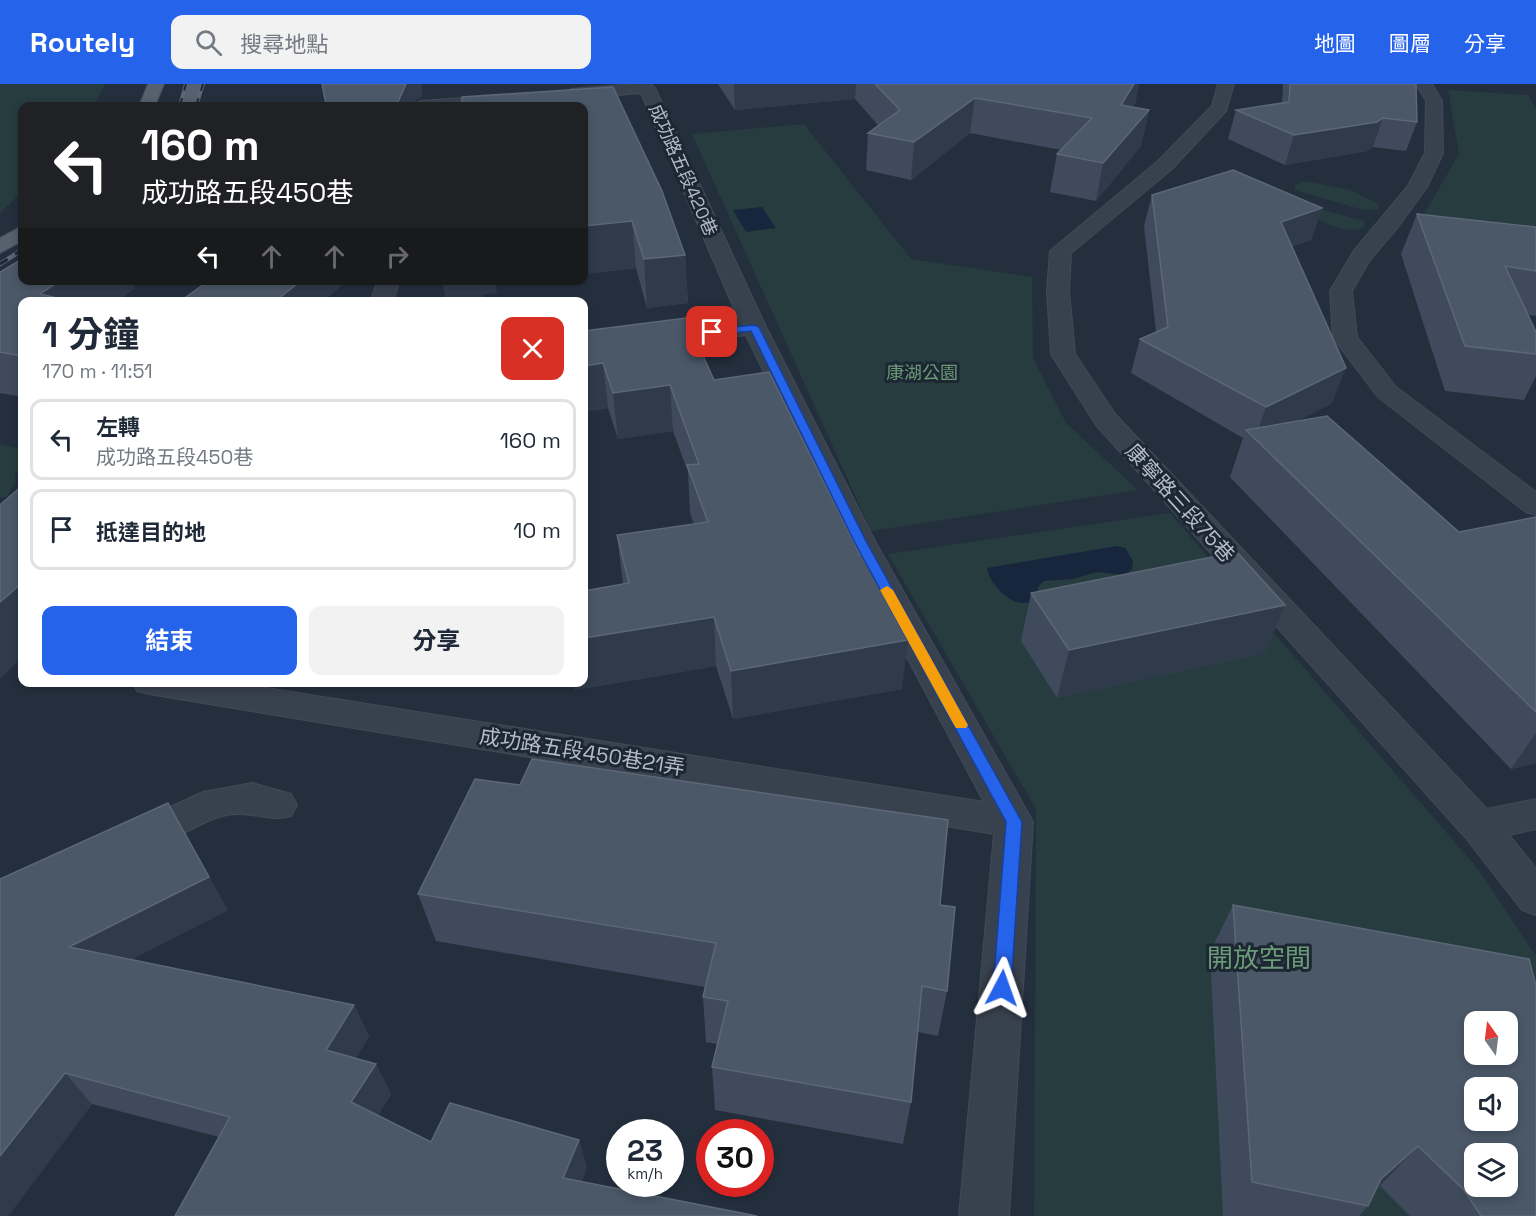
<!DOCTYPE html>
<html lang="zh-TW">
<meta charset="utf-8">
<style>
body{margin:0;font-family:"Space Grotesk","Noto Sans TC",sans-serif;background:#f2f2f3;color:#1f2937;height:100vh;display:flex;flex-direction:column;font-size:22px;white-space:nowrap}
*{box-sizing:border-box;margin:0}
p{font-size:20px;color:#747a83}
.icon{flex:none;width:33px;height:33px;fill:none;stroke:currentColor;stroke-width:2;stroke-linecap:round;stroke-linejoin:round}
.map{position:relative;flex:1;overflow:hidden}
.drawer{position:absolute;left:18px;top:213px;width:570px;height:390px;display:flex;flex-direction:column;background:#fff;border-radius:12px;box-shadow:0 3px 9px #0003}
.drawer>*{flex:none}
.top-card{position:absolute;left:18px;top:18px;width:570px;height:183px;border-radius:12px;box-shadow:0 3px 9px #0003;background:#202124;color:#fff;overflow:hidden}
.needle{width:39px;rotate:346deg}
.tools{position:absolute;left:1464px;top:927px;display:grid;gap:12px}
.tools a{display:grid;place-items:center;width:54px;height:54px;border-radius:12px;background:#fff;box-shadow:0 3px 9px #0003;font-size:30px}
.speed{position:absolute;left:606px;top:1035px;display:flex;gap:12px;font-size:30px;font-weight:700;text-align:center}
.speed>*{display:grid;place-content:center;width:78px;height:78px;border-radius:50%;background:#fff;box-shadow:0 3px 9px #0003;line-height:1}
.speed small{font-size:15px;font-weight:400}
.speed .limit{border:9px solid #d22;background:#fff;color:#111}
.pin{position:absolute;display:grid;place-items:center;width:51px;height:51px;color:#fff;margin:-26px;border-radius:12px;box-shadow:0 3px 9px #0006}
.me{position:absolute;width:66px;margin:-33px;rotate:4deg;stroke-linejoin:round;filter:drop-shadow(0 0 4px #0008)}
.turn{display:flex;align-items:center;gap:21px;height:126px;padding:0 24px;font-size:27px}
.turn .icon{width:78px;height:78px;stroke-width:2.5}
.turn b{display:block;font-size:42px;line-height:51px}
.lanes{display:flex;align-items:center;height:57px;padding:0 24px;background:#0003;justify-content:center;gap:30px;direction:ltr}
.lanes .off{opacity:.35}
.round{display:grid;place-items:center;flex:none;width:63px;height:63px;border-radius:12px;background:#f2f2f3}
.head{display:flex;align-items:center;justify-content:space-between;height:102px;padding:0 24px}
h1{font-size:36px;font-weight:700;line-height:45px}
.cta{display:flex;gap:12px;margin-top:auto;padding:12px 24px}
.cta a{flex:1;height:69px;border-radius:12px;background:#2563eb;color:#fff;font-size:24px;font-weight:700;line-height:69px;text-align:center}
.cta a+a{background:#f2f2f3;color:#1f2937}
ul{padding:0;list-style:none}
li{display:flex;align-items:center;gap:18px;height:81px;margin:0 12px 9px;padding:0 12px;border:3px solid #e0e1e3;border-radius:12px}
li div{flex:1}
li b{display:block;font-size:22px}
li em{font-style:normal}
header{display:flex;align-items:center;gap:36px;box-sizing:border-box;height:84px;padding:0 30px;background:#2563eb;color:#fff}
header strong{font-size:28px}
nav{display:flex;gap:33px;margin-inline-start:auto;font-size:21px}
.search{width:420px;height:54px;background:#f2f2f3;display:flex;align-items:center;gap:15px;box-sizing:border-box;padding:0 21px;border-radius:12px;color:#747a83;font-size:22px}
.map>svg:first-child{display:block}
.green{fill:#263c3f;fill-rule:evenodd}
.water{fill:#17263c}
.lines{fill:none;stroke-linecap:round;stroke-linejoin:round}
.minor-casing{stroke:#414a57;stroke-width:2}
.major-casing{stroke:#414a57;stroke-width:2}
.minor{fill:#38414e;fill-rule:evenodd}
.major{fill:#56606e;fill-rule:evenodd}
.rail-far1-casing{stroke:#5a6575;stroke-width:4}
.rail-casing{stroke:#5a6575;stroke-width:4.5}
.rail-far1{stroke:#1d2633;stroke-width:2;stroke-dasharray:8;stroke-linecap:butt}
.rail{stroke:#1d2633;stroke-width:3;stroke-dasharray:9;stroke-linecap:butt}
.wall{fill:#3f4b5c}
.shaded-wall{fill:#2f3b4b}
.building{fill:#4b5868;stroke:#5c6777;stroke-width:1.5;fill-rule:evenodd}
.route{fill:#2563eb;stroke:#184099;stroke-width:1.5}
.slow{fill:#f59e0b}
.labels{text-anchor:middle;stroke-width:6;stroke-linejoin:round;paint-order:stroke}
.far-street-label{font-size:18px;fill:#b4bcc9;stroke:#1d2633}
.far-park-label{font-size:18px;fill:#6b9a76;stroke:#1d2633}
.street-label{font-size:21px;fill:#b4bcc9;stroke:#1d2633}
.near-park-label{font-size:26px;fill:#6b9a76;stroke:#1d2633}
</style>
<header>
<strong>Routely</strong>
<div class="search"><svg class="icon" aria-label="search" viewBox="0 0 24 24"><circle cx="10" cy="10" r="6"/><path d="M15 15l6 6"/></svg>搜尋地點</div>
<nav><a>地圖</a><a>圖層</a><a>分享</a></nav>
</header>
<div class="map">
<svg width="1536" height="1132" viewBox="0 0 1536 1132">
<rect width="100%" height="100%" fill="#242f3e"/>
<path class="green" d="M 0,0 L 105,0 L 94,22 L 22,22 L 22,108 L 0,129 Z
M 1448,6 L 1528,11 L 1536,25 L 1536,156 L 1421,135 L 1459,70 Z
M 804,40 L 911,175 L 1032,193 L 1033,274 L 1066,339 L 1138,406 L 871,447 L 692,50 Z
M 1304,97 L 1350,106 L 1378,120 L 1379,125 L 1363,126 L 1295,106 L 1295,101 Z
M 1296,119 L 1364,137 L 1364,144 C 1342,152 1313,134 1296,119 Z
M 0,360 L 22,365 L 22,384 L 14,392 L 16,398 L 7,412 L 0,414 Z
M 1170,429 L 1478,785 L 1536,872 L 1536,1132 L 1034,1132 L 1036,725 L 888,470 ZM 1474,938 L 1508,938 L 1508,970 L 1474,970 ZM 1474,1004 L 1508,1004 L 1508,1036 L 1474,1036 ZM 1474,1070 L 1508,1070 L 1508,1102 L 1474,1102 Z"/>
<path class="water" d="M 762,123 L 776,144 L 746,148 L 733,126 Z
M 1117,462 L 1125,464 L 1133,477 L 1132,485 L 1125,491 L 1097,488 L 1073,495 L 1044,497 L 1038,503 L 1036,517 C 1032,518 1027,519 1022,519 C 1008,519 988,497 987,484 Z"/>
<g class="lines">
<g class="minor-casing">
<path id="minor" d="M 635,0 L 651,0 L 655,4 L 766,243 L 876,459 L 1033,738 L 1009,1132 L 959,1132 L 994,750 L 149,610 L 137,607 L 132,598 L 229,598 L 984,718 L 846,459 L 746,251 L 584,269 L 584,255 L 740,238 L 641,9 L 571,15 L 563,10 L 571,5 Z
M 1218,0 L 1234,0 L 1226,27 L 1172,85 L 1071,169 L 1069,207 L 1075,270 L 1115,330 L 1487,725 L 1536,715 L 1536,745 L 1509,751 L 1536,784 L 1536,831 L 1522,826 L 1465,753 L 1096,341 L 1051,270 L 1047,207 L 1050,167 L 1158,77 L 1212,22 Z
M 1416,0 L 1432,0 L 1442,17 L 1443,69 L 1427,103 L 1398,143 L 1370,176 L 1352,207 L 1357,253 L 1396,303 L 1536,408 L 1536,431 L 1526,428 L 1378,313 L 1333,254 L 1330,207 L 1353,168 L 1408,102 L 1425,69 L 1426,17 Z
M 505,11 L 513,16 L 511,20 L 484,22 L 412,22 L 420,17 Z
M 378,196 L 400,196 L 393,218 L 370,218 Z
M 252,699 L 291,710 L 297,721 L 291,732 C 269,739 249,725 222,732 C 194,740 166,762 137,772 L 123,767 L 118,756 L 123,745 L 203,708 Z"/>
</g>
<g class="major-casing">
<path id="major" d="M 148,0 L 164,0 L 155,22 L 139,22 Z
M 186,0 L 202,0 L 196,22 L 180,22 Z
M 22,142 L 22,157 L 0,169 L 0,154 Z"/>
</g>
<use href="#minor" class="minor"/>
<use href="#major" class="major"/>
<g class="rail-far1-casing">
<path id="rail-far1" d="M 180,22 L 186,0
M 196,22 L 203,0"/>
</g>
<g class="rail-casing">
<path id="rail" d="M 0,180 L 22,166"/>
</g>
<use href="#rail-far1" class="rail-far1"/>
<use href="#rail" class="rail"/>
</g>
<path class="wall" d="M 718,0 L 1139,0 L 1135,20 L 1133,23 L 1149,26 L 1141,62 L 1096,117 L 1050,108 L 1057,70 L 1061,66 L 970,49 L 911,96 L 866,86 L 868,49 L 878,41 L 855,15 L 735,26 Z
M 1283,0 L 1416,0 L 1417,38 L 1406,67 L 1373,63 L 1367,67 L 1285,81 L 1228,55 L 1236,26 L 1282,19 Z
M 584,22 L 685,171 L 688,219 L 647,224 L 636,184 L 584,190 Z
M 1152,111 L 1322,124 L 1311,156 L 1292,162 L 1332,319 L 1297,337 L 1459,448 L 1536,433 L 1536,679 L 1511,685 L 1230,393 L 1243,354 L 1131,289 L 1140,255 L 1156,248 L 1144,142 Z
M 1417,130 L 1536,143 L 1536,232 L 1528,231 L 1536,248 L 1536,292 L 1524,316 L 1445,307 L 1401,170 Z
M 0,188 L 135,204 L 115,218 L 22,218 L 22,313 L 0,309 Z
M 584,247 L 714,296 L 902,605 L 733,635 L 716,582 L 575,606 L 574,598 L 584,598 L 623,500 L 617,451 L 694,440 L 690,429 L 688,388 L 673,347 L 618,355 L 608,324 L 584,328 Z
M 1031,509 L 1265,569 L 1057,614 L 1021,557 Z
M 0,795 L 228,826 L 132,875 L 354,921 L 369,952 L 356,974 L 376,980 L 391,1010 L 378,1031 L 431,1058 L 579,1056 L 587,1085 L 219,1053 L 92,1020 L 8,1132 L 0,1132 Z
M 418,810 L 940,821 L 947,907 L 938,952 L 918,948 L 911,1018 L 903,1060 L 715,1026 L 712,983 L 717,960 L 706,958 L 703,913 L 705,903 L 436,857 Z
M 1233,821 L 1536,1132 L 1410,1132 L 1380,1102 L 1375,1107 L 1368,1122 L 1359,1132 L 1223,1132 L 1210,868 Z"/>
<path class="shaded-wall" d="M 405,0 L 422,0 L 422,12 L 416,17 L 418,22 L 396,22 Z
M 734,0 L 856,0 L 855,15 L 735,26 Z
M 1134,0 L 1139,0 L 1135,20 L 1114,57 L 1121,21 Z
M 975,14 L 970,49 L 911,96 L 914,58 Z
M 1149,26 L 1141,62 L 1096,117 L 1103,79 Z
M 1383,34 L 1373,63 L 1367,67 L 1285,81 L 1294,51 Z
M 1322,124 L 1311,156 L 1271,170 L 1281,138 Z
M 632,137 L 636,184 L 584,190 L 584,142 Z
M 685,171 L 688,219 L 647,224 L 644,175 Z
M 61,196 L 132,196 L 135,204 L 115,218 L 43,218 L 40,210 Z
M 289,196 L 342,196 L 343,201 L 322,218 L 274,218 Z
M 442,196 L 495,196 L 497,209 L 482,211 L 483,218 L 446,218 Z
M 495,196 L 529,196 L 496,200 Z
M 603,279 L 608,324 L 584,328 L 584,282 Z
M 1346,284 L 1332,319 L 1258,357 L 1255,355 L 1266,323 Z
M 670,301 L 673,347 L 618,355 L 613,309 Z
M 22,499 L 22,574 L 0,595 L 0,518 Z
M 1285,521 L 1265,569 L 1057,614 L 1069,566 Z
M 714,533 L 716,582 L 575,606 L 574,598 L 584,598 L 584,554 Z
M 908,556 L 902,605 L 733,635 L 731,587 Z
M 1536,649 L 1536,679 L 1511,685 Z
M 168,719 L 228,826 L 94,895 L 69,863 Z
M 354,921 L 369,952 L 343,997 L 326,966 Z
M 376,980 L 391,1010 L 368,1047 L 351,1018 Z
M 65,989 L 92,1020 L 8,1132 L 0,1132 L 0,1072 Z
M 579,1056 L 587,1085 L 572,1122 L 563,1094 Z
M 1418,1062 L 1380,1102 L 1360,1120 L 1381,1095 Z"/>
<path class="building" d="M 322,0 L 406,0 L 396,22 L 223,22 L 326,20 Z
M 875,0 L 1134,0 L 1121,21 L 1149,26 L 1103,79 L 1057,70 L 1092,34 L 975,14 L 914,58 L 868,49 L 900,26 Z
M 1290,0 L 1416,0 L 1417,38 L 1383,34 L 1377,38 L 1294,51 L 1236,26 L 1289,18 Z
M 613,3 L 662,107 L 685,171 L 644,175 L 632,137 L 584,142 L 584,22 L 462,22 L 462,13 Z
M 1233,86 L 1322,124 L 1281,138 L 1346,284 L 1266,323 L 1140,255 L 1168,243 L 1152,111 Z
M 1417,130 L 1536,143 L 1536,187 L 1505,182 L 1536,248 L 1536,270 L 1465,262 Z
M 22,175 L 22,196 L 61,196 L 40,210 L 53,213 L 44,218 L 22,218 L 22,272 L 0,268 L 0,188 Z
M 210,196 L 302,196 L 274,218 L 179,218 Z
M 686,234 L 714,296 L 769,288 L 860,471 L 868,470 L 908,556 L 731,587 L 714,533 L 584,554 L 584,507 L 629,499 L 617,451 L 708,438 L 687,381 L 699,380 L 670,301 L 613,309 L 603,279 L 584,282 L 584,247 Z
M 1327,332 L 1459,448 L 1536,433 L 1536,628 L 1246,346 Z
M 22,402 L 22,499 L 0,518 L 0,421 Z
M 1237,468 L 1285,521 L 1069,566 L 1031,509 Z
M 532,675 L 948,736 L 940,821 L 955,823 L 947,907 L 922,902 L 911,1018 L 712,983 L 728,917 L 703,913 L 716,859 L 418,810 L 475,695 L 520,701 Z
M 168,719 L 209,793 L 69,863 L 354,921 L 326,966 L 376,980 L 351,1018 L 431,1058 L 450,1019 L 579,1056 L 563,1094 L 757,1132 L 175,1132 L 230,1033 L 65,989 L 0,1072 L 0,795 Z
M 1233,821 L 1529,875 L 1536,902 L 1536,1132 L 1481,1132 L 1464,1106 L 1418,1062 L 1381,1095 L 1368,1122 L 1252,1098 ZM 1474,938 L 1508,938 L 1508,970 L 1474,970 ZM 1474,1004 L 1508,1004 L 1508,1036 L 1474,1036 ZM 1474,1070 L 1508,1070 L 1508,1102 L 1474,1102 Z"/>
<path class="route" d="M 754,241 L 759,243 L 867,459 L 1022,738 L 1011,904 L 1008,909 L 1002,912 L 995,909 L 993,904 L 1006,738 L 855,459 L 751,247 L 712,251 L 707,248 L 712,245 Z"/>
<path class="slow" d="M 887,502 L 893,506 L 968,641 L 966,644 L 956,644 L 954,641 L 880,506 Z"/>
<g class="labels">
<g class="far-street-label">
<text transform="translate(683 86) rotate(66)" y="6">成功路五段420巷</text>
</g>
<g class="far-park-label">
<text x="922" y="295">康湖公園</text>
</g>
<g class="street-label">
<text transform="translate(1180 419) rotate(48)" y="7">康寧路三段75巷</text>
<text transform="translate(582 668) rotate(9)" y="7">成功路五段450巷21弄</text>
</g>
<g class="near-park-label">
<text x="1259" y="883">開放空間</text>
</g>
</g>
</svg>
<div class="tools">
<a><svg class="needle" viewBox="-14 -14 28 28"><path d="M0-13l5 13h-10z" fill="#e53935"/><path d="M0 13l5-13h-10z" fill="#747a83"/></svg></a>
<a><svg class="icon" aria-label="sound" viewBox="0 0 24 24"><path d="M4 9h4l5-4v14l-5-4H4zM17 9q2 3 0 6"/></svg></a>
<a><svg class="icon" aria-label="layers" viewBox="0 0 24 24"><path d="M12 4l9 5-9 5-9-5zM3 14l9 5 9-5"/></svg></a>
</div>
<div class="speed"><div>23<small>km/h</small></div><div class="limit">30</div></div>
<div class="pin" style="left:712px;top:248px;background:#d93025"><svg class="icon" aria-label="arrive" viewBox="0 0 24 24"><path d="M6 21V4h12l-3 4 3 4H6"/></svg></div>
<svg class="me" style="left:1002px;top:904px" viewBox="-20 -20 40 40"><path d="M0-17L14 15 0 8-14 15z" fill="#2563eb" stroke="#fff" stroke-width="4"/></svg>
<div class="top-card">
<div class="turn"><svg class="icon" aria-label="left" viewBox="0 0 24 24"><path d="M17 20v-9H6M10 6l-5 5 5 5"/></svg><div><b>160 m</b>成功路五段450巷</div></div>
<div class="lanes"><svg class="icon" aria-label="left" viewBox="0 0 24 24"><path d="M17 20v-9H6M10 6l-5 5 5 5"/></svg><svg class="icon off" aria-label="ahead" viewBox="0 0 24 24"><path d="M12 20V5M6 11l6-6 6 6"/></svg><svg class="icon off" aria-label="ahead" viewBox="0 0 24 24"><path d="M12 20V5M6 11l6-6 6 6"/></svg><svg class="icon off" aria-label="right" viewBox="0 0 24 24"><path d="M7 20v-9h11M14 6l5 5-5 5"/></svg></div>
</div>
<section class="drawer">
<div class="head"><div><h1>1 分鐘</h1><p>170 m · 11:51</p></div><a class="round" style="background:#d93025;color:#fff"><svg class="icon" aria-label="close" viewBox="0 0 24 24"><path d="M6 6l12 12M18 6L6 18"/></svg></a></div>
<ul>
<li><svg class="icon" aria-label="left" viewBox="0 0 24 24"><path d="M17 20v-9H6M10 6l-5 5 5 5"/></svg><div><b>左轉</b><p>成功路五段450巷</p></div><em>160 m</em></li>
<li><svg class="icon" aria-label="arrive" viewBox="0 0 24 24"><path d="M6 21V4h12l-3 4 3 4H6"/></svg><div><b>抵達目的地</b></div><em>10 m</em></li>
</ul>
<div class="cta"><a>結束</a><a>分享</a></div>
</section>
</div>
